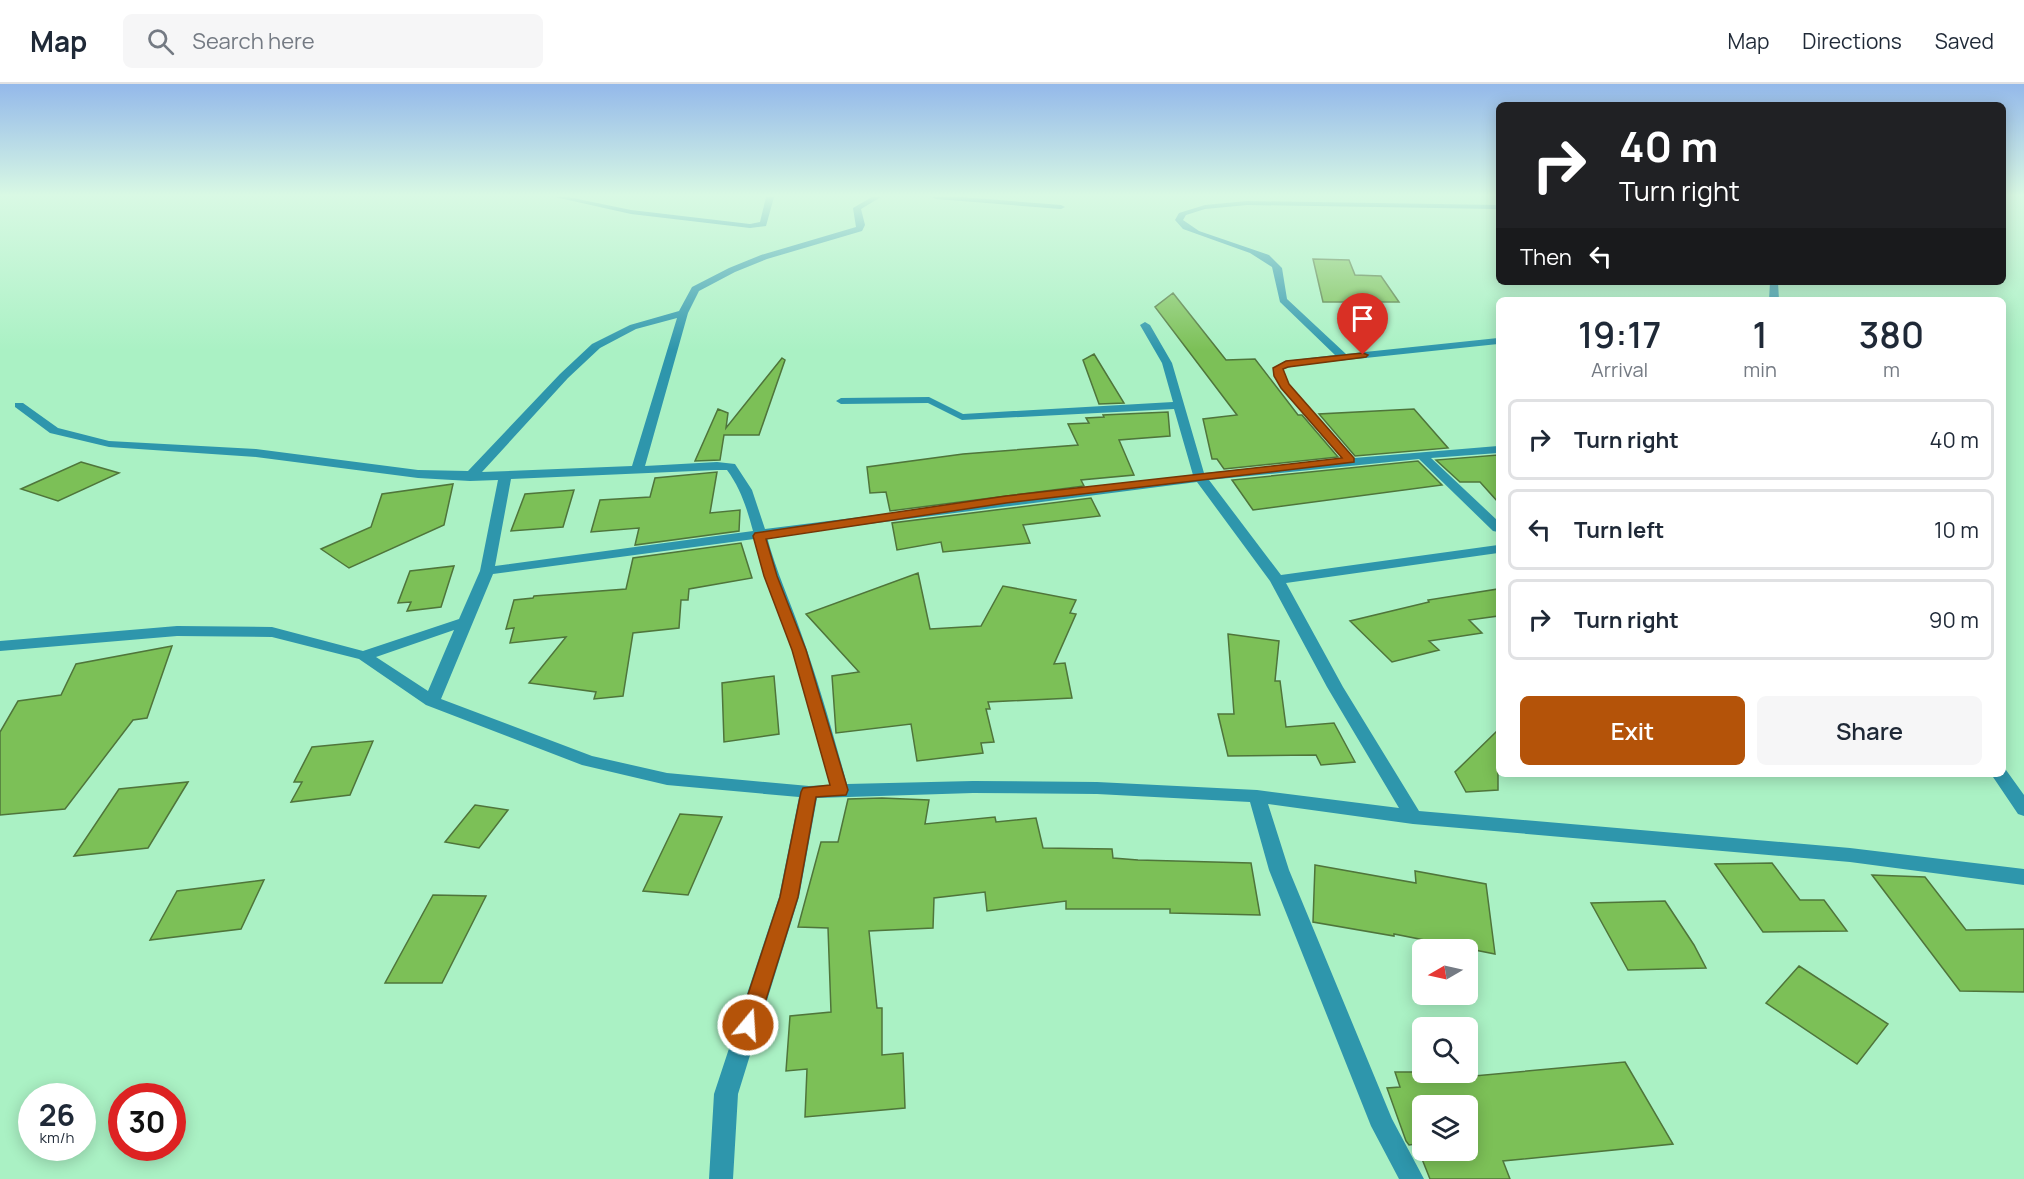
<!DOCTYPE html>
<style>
body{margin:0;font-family:Manrope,sans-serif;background:#f6f6f7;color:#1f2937;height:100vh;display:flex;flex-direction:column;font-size:22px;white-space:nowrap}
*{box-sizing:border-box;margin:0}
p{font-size:20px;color:#747a83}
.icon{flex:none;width:33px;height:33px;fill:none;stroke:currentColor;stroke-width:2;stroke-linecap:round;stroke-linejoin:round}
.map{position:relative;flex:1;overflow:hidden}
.drawer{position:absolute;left:1496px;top:213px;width:510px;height:480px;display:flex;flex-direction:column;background:#fff;border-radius:9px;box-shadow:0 3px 15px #0003}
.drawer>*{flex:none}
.guide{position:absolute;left:1496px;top:18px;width:510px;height:183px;border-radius:9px;box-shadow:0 3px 15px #0003;background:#202124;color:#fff;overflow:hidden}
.needle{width:39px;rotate:261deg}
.tools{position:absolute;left:1412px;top:855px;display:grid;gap:12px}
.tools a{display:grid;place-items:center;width:66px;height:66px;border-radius:9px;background:#fff;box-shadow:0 3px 15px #0003;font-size:30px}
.speed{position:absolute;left:18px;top:999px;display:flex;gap:12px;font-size:30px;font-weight:700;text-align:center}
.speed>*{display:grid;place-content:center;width:78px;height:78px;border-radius:50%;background:#fff;box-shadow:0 3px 15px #0003;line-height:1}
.speed small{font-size:15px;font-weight:400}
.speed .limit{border:9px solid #d22;background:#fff;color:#111}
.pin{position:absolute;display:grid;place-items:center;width:51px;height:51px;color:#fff;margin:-62px -26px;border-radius:50% 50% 50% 0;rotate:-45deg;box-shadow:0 0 6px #0007}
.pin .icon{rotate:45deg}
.me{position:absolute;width:66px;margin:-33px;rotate:18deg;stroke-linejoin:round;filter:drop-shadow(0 0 4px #0008)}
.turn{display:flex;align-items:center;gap:21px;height:126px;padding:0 24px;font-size:27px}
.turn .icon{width:78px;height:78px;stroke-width:2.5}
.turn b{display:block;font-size:42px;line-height:51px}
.then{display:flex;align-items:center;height:57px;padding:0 24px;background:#0003;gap:12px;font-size:22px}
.eta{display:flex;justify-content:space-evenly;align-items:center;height:102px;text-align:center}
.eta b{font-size:36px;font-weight:600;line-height:42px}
.action{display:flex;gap:12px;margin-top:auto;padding:12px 24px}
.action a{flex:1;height:69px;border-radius:9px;background:#b45309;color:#fff;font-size:24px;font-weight:600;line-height:69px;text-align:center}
.action a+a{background:#f6f6f7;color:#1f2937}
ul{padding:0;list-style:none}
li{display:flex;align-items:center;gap:18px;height:81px;margin:0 12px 9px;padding:0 12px;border:3px solid #e0e1e3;border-radius:9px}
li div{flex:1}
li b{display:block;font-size:22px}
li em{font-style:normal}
header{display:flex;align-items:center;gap:36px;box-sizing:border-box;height:84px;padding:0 30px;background:#fff;border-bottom:2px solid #e0e1e3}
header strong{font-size:28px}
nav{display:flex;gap:33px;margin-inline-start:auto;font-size:21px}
.search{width:420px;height:54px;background:#f6f6f7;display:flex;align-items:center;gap:15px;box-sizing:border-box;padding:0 21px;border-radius:9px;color:#747a83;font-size:22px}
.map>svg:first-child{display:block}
.building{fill:#7cc057;stroke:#4f753b;stroke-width:1.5;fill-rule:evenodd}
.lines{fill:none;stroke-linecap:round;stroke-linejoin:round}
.minor{fill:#2e96ac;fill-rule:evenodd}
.route{fill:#b45309;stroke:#753606;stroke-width:1.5}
</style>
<header>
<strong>Map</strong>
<div class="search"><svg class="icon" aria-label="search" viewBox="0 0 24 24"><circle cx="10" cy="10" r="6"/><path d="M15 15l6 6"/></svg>Search here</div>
<nav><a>Map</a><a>Directions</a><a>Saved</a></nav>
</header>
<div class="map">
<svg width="2024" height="1095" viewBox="0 0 2024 1095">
<rect width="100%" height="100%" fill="#aaf1c4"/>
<path class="building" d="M 1313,175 L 1349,176 L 1355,191 L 1381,192 L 1399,218 L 1323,218 Z
M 1173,209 L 1226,276 L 1255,275 L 1298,331 L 1302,331 L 1338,373 L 1224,385 L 1217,375 L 1212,375 L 1203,335 L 1237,331 L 1155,223 Z
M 1094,270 L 1124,319 L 1099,320 L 1083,276 Z
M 782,274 L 785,276 L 759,351 L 724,351 L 720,376 L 695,377 L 718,325 L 728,329 L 726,344 Z
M 1414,325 L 1448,364 L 1355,372 L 1319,330 Z
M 1168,328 L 1170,352 L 1119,356 L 1134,391 L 1081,396 L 1084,402 L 890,427 L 886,408 L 870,409 L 867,383 L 963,370 L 1078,361 L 1068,340 L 1089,339 L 1086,334 L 1104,333 L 1103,331 Z
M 1498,371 L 1498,418 L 1480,398 L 1460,398 L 1436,376 Z
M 1418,377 L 1442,401 L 1253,426 L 1232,396 Z
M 81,378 L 119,389 L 58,417 L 21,405 Z
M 717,388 L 710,429 L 740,426 L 739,447 L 635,461 L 639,444 L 591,448 L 600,416 L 650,413 L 655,394 Z
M 453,400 L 444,441 L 349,484 L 321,465 L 371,443 L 382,410 Z
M 574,406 L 563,443 L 511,447 L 525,410 Z
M 1091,414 L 1100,432 L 1023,441 L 1030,459 L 943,468 L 941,458 L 897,466 L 892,439 Z
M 741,459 L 752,494 L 689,505 L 688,516 L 681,516 L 679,544 L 633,549 L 623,612 L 594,615 L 596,608 L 529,599 L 566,553 L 510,559 L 514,544 L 506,545 L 514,516 L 533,514 L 534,512 L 626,505 L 633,474 Z
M 454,482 L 441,523 L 407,527 L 411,518 L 398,519 L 410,487 Z
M 918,489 L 930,545 L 981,542 L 1003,502 L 1076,516 L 1070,529 L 1076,530 L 1054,580 L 1065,579 L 1072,614 L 988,618 L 990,625 L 986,625 L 994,658 L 981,659 L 983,669 L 917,677 L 911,640 L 836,649 L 832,592 L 859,588 L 806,530 Z
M 1498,505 L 1498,532 L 1469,536 L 1482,549 L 1429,557 L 1439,566 L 1392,578 L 1350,537 L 1429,518 L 1428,516 Z
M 1228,550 L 1279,557 L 1275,597 L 1280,597 L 1286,643 L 1334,639 L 1355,678 L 1321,681 L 1316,671 L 1228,672 L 1218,630 L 1234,630 Z
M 172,562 L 147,634 L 133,636 L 65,725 L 0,731 L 0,648 L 18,617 L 61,611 L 76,580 Z
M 774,592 L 779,650 L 724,658 L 722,599 Z
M 1498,646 L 1498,706 L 1466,708 L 1455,688 Z
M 373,657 L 350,711 L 291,718 L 302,698 L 294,698 L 312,663 Z
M 188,698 L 148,764 L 74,772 L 119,705 Z
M 882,714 L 929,716 L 925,740 L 995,733 L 996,738 L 1036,734 L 1043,764 L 1112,765 L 1113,774 L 1138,776 L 1251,779 L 1260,831 L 1170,829 L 1170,825 L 1066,825 L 1066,817 L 987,827 L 985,808 L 934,814 L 933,844 L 869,847 L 877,924 L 882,924 L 882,971 L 903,969 L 905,1024 L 805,1033 L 807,985 L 786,987 L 790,932 L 831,928 L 828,844 L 798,843 L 821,758 L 838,758 L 848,715 Z
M 475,721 L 508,726 L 479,764 L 445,758 Z
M 680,730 L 722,733 L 688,811 L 643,807 Z
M 1772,779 L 1800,816 L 1824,816 L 1847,847 L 1763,848 L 1715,780 Z
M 1315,781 L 1416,799 L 1415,787 L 1486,800 L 1495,870 L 1394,850 L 1394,852 L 1313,838 Z
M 1872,791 L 1925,793 L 1966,846 L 2024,845 L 2024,908 L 1960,907 Z
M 264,796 L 241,845 L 150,856 L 177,807 Z
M 433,811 L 486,812 L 442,899 L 385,899 Z
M 1665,817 L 1694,861 L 1706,884 L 1628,886 L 1591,819 Z
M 1799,882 L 1888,940 L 1857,980 L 1766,919 Z
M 1625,978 L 1673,1060 L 1503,1077 L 1510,1095 L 1430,1095 L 1416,1060 L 1409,1061 L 1406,1057 L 1387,1004 L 1400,1003 L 1395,988 L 1461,988 L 1463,993 ZM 1422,1022 L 1467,1022 L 1467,1066 L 1422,1066 Z"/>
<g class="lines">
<path class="minor" d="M 555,113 L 568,113 L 631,126 L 750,140 L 760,138 L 766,113 L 774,113 L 766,142 L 750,144 L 631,130 Z
M 872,113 L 881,113 L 861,125 L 865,141 L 862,147 L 767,175 L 735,188 L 699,207 L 688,229 L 645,382 L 717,378 L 735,380 L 752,406 L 765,445 L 1193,391 L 1174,325 L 962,336 L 928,319 L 841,320 L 836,317 L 841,314 L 929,313 L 963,330 L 1173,318 L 1162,279 L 1140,241 L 1145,238 L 1150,241 L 1172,279 L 1204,389 L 1343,375 L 1281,304 L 1274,292 L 1273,284 L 1285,277 L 1335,271 L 1280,218 L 1272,183 L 1250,169 L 1183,145 L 1175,136 L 1179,129 L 1205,121 L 1247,117 L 1498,121 L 1498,125 L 1247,121 L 1205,125 L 1186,131 L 1183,136 L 1199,147 L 1269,171 L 1282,184 L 1287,215 L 1346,270 L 1498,254 L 1498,260 L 1299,281 L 1283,285 L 1289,300 L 1354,374 L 1498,362 L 1498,369 L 1431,374 L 1498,437 L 1498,448 L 1493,447 L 1419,375 L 1209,396 L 1281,491 L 1498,461 L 1498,469 L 1286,499 L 1343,603 L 1419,727 L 1850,764 L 2024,785 L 2024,801 L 1850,778 L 1413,740 L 1268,720 L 1289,786 L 1392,1035 L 1424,1095 L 1399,1095 L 1371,1042 L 1269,786 L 1250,718 L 1097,710 L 973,709 L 817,714 L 799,813 L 738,1010 L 733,1095 L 709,1095 L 714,1010 L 779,813 L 799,713 L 667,701 L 582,681 L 426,621 L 359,575 L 272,553 L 177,552 L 0,567 L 0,557 L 177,542 L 272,543 L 363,567 L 459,535 L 480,487 L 498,396 L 470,397 L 418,394 L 256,373 L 109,363 L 50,349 L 15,323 L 15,319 L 23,319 L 58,344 L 109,357 L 256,365 L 418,386 L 468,387 L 560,290 L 592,260 L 630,241 L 679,227 L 692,203 L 729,184 L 761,171 L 856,143 L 853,124 ZM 677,234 L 632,382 L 482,388 L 568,294 L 600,264 L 636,245 ZM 717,386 L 727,386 C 741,405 747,425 753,447 L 495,482 L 511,395 ZM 1197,398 L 1270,497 L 1327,603 L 1399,724 L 1257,706 L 1097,698 L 973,697 L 847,700 C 833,650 819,599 801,549 C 790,517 776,487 767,453 ZM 754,455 C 762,488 776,518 787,551 C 803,600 817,650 830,701 L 809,702 L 667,689 L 592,672 L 441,615 L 493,490 ZM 454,546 L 428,607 L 376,573 Z
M 932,113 L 961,113 L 1061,121 L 1065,123 L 1061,125 L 936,115 Z
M 1770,198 L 1778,198 L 1779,216 L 1769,216 Z
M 2002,685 L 2006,686 L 2024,711 L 2024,732 L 2018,730 L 1991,690 L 2002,690 Z"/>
</g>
<linearGradient id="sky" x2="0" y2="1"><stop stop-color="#94b9ea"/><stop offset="0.42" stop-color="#d9f9e4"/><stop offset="1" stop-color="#d9f9e4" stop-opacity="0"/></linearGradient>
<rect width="2024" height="266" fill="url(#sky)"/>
<path class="route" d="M 1363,269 L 1368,271 L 1366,273 L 1288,283 L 1283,285 L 1289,300 L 1354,374 L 1354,378 L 1006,419 L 766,455 L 777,492 L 806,566 L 848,706 L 846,711 L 816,713 L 798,813 L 758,941 L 755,948 L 748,950 L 741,948 L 738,941 L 780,813 L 801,708 L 803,704 L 830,701 L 792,566 L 764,492 L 753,452 L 755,449 L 1006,412 L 1342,374 L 1281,304 L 1274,292 L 1273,284 L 1286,277 Z"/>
</svg>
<div class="tools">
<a><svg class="needle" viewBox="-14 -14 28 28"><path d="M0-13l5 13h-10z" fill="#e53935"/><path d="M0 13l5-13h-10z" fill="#747a83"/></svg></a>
<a><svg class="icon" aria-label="search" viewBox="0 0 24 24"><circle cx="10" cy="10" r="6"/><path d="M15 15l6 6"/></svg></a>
<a><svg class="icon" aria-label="layers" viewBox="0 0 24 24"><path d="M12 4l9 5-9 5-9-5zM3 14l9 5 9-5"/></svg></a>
</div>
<div class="speed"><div>26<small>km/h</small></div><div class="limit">30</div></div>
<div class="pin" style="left:1363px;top:271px;background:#d93025"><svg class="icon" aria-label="arrive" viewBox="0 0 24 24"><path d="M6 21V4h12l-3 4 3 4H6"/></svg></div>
<svg class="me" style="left:748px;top:941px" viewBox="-20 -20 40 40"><circle r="17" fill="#b45309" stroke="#fff" stroke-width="3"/><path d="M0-11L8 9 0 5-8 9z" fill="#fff"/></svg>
<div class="guide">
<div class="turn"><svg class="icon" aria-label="right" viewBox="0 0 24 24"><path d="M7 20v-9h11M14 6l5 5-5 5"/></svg><div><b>40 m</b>Turn right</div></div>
<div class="then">Then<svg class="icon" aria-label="left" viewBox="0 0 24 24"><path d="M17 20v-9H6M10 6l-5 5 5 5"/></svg></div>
</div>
<section class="drawer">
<div class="eta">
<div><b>19:17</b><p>Arrival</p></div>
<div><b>1</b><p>min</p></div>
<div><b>380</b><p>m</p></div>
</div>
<ul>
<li><svg class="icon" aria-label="right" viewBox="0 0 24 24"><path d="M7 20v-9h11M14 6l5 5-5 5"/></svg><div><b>Turn right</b></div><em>40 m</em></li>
<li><svg class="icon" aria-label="left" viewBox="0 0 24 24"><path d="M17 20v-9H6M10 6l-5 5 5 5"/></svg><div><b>Turn left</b></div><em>10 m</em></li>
<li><svg class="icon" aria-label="right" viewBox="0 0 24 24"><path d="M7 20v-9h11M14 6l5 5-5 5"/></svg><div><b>Turn right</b></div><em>90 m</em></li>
</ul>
<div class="action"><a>Exit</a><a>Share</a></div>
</section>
</div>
